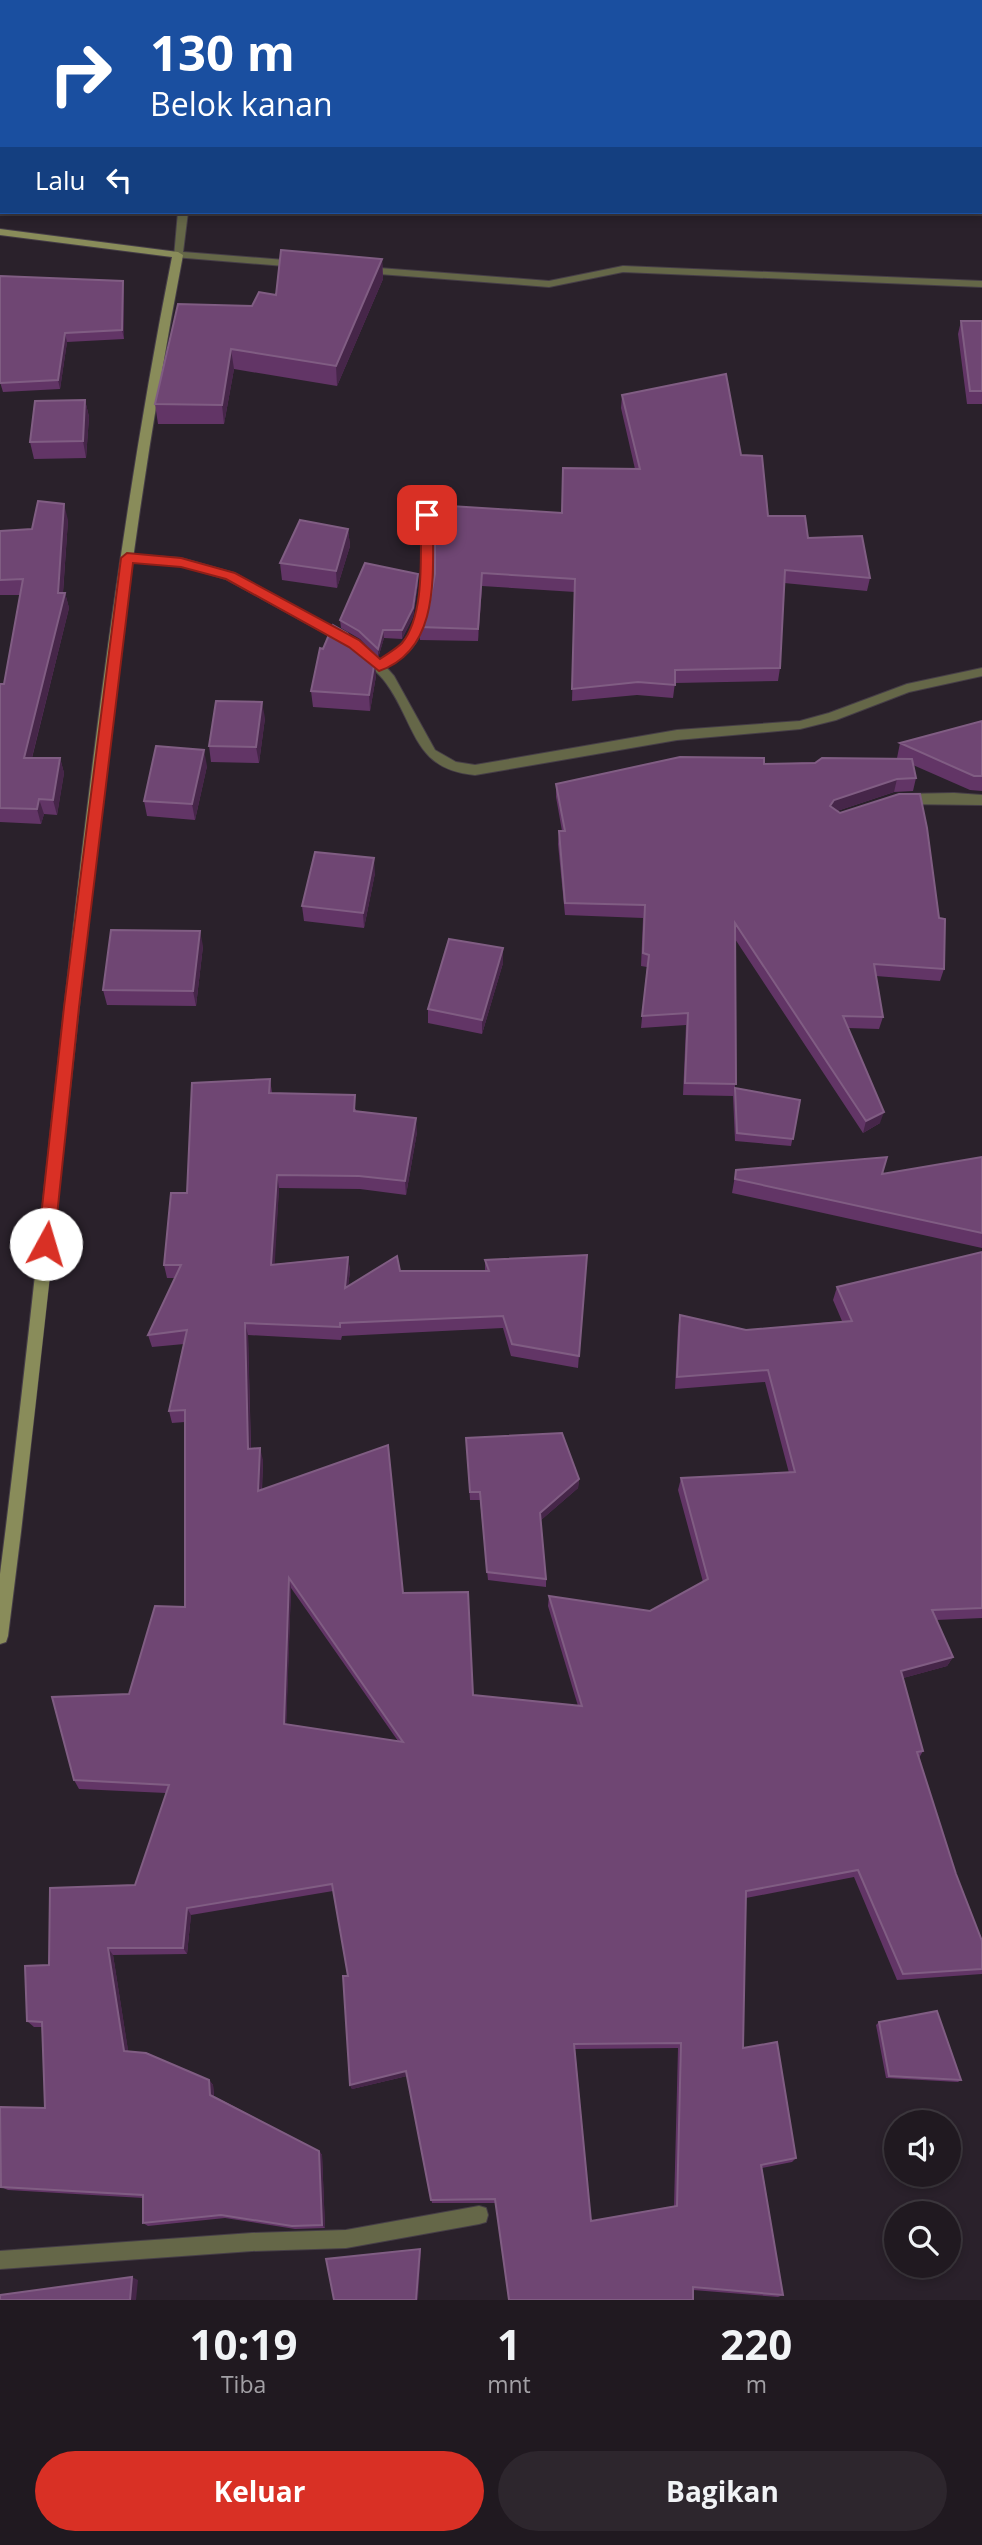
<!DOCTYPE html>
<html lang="id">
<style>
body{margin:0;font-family:"Open Sans",sans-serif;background:#2d262d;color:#f1f3f6;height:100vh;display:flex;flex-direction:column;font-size:26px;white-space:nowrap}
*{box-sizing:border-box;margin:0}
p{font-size:23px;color:#a2a0a5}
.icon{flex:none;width:38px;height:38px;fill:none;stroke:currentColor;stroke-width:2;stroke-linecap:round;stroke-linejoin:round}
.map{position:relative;height:2300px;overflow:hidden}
.panel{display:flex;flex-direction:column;background:#201920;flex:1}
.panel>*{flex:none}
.top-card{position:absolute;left:0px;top:0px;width:984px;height:214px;box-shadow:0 4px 10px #0003,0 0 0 2px #3d383e;background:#1a4fa0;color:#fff;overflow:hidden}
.buttons{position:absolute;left:884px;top:2110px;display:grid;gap:14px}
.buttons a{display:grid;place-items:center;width:77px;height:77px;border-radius:50%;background:#201920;box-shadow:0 4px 10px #0003,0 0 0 2px #3d383e;font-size:35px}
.pin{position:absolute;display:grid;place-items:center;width:60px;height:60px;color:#fff;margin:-30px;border-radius:14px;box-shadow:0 4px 10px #0006}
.me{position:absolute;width:77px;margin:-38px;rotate:6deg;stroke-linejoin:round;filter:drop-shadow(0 0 5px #0008)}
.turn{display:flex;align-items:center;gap:24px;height:147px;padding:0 35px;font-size:32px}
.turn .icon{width:91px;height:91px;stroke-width:2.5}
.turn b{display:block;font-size:49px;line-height:60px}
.then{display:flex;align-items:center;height:66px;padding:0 35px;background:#0003;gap:14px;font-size:26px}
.eta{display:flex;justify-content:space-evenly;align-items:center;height:119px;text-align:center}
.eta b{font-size:42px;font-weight:700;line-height:49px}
.primary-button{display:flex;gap:14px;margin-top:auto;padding:14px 35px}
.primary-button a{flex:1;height:80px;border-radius:42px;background:#d93025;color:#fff;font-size:28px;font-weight:700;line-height:80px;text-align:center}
.primary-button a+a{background:#2d262d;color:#f1f3f6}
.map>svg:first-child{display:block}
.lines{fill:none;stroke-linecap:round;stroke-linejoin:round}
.street-casing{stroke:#463e47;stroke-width:2}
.secondary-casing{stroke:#463e47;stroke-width:2}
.street{fill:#656748;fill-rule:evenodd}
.secondary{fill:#898c5a;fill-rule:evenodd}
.wall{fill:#623566;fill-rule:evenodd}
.shaded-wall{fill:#462649}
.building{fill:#6f4673;stroke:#805d83;stroke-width:2;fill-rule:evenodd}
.route{fill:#d93025;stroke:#8d1f18;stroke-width:2}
</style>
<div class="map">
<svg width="982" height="2300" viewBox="0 0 982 2300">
<rect width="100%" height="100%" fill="#2a212b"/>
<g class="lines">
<g class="street-casing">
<path id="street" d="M 178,212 L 188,212 L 183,252 L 297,261 L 302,264 L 297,267 L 174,257 Z
M 623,266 L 982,281 L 982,287 L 623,272 L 549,287 L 366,273 L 361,270 L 366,267 L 549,281 Z
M 427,511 L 433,515 C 433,557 440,612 412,648 C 405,656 395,662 386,667 L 394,676 L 435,750 L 456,762 L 475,765 L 677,730 L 800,721 L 829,713 L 907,684 L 982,668 L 982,676 L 909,692 L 836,720 L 800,729 L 677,740 L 475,775 C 413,770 416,724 386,683 C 378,671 364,663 356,651 L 362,647 L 379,660 C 386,656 395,651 401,644 C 428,617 421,551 421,515 Z
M 127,554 L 181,558 L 234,573 L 349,636 L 351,639 L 345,643 L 341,642 L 226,579 L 181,566 L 123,561 L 121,558 Z
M 954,793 L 982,795 L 982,805 L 903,804 L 897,799 L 903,794 Z
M 479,2206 L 486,2208 L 488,2215 L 486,2222 L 479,2224 L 346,2248 L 252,2251 L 0,2269 L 0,2251 L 252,2233 L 346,2230 Z"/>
</g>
<g class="secondary-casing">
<path id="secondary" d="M 0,229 L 178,252 L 183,255 C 138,488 110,724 84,960 C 64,1151 43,1342 21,1532 L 8,1636 L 6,1642 L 0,1644 L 0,1574 C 56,1135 86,691 172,257 L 0,235 Z"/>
</g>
<use href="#street" class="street"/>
<use href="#secondary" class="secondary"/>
</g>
<path class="wall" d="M 0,0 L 2,2 L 2,196 L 0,196 Z
M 382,259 L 383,279 L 337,386 L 234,369 L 224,424 L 158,424 L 155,404 L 252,306 L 276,295 Z
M 0,276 L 124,290 L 124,339 L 67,342 L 60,389 L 3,392 L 0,382 Z
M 961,321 L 982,321 L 982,404 L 967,404 L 958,334 Z
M 622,395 L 741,455 L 768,516 L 808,538 L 870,578 L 867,591 L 784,583 L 780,668 L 778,681 L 675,683 L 673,698 L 637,695 L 572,701 L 575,592 L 482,586 L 478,641 L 420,640 L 420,627 L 429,606 L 435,574 L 562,513 L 635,469 L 621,408 Z
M 85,400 L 89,417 L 86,458 L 34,459 L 30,442 Z
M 68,520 L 63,593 L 65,593 L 69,608 L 32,758 L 60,758 L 64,773 L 57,815 L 44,814 L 41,824 L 0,822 L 0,684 L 4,684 L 20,595 L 0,595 L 0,535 L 32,529 Z
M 348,529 L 350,546 L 337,588 L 282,580 L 280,563 Z
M 418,574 L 418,583 L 413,617 L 402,639 L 384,638 L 378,658 L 360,639 L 341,628 L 340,620 Z
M 376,676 L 370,711 L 313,707 L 311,691 Z
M 265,718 L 259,763 L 211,762 L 209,746 Z
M 982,721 L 982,791 L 970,790 L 913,765 L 916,778 L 913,791 L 894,792 L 837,811 L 944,969 L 940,981 L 876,976 L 883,1017 L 879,1029 L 848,1028 L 880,1123 L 863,1133 L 735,939 L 735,1088 L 800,1100 L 791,1146 L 735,1141 L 733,1096 L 683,1095 L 686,1025 L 641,1028 L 647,967 L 641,966 L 643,918 L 565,915 L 558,844 L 559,831 L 562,831 L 556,797 L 556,784 L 764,764 L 899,759 L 897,758 L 900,743 Z
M 207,766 L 195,820 L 147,816 L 144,801 Z
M 375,873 L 364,928 L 304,921 L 302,906 Z
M 203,946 L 196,1006 L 107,1005 L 103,990 Z
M 503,963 L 482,1034 L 428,1023 L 428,1009 Z
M 270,1079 L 272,1093 L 356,1109 L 356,1111 L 417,1132 L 406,1195 L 360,1189 L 279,1188 L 274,1264 L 348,1257 L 350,1271 L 348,1286 L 400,1271 L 485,1271 L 485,1260 L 587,1255 L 578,1368 L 511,1356 L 503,1328 L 342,1336 L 341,1340 L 248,1335 L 251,1448 L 263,1460 L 262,1490 L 403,1593 L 473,1695 L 578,1706 L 548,1606 L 549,1596 L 650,1611 L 703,1582 L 678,1490 L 681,1478 L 789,1473 L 765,1382 L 675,1389 L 678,1327 L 680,1315 L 746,1330 L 842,1321 L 833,1300 L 837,1287 L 982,1252 L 982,1618 L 936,1620 L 953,1657 L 947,1666 L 903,1678 L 923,1751 L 919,1758 L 956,1874 L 982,1941 L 982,1974 L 897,1980 L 854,1877 L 746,1898 L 743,2048 L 796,2158 L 792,2162 L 762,2168 L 783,2295 L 778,2297 L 693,2290 L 495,2203 L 432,2203 L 407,2076 L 352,2089 L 350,2085 L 348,1976 L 333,1891 L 191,1915 L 187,1954 L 113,1955 L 128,2051 L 209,2080 L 213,2085 L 214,2096 L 319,2151 L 322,2155 L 325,2228 L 295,2229 L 225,2218 L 148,2226 L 143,2223 L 143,2198 L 8,2190 L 1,2187 L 45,2108 L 42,2027 L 34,2027 L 27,2021 L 49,1965 L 135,1885 L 166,1793 L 79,1789 L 74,1780 L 185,1607 L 185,1422 L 172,1423 L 169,1411 L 184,1344 L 152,1347 L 148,1335 L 175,1278 L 167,1278 L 164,1265 L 187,1193 ZM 291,1588 L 398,1741 L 286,1724 ZM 678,2048 L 674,2206 L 591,2221 L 575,2049 Z
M 982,1157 L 982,1248 L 732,1193 L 736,1170 L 882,1174 Z
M 466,1438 L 579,1479 L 578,1488 L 541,1520 L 546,1579 L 546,1587 L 488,1580 L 480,1500 L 470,1500 Z
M 879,2022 L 961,2080 L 958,2082 L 886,2078 L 876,2025 Z"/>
<path class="shaded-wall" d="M 382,259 L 383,279 L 337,386 L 336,366 Z
M 123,281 L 124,290 L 124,339 L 122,330 Z
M 65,333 L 67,342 L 60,389 L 58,380 Z
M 231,349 L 234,369 L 224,424 L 222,405 Z
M 85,400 L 89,417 L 86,458 L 83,441 Z
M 64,504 L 68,520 L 62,605 L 65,593 L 69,608 L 28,773 L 24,758 L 58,593 Z
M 348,529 L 350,546 L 337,588 L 336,571 Z
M 482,573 L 482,586 L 478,641 L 478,629 Z
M 418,574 L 418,583 L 413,617 L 402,639 L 402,630 Z
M 383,630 L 384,638 L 378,658 L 378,649 Z
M 375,660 L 376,676 L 370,711 L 369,695 Z
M 262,702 L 265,718 L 259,763 L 256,747 Z
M 204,750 L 207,766 L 195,820 L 192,804 Z
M 60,758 L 64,773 L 57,815 L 53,800 Z
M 897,779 L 894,792 L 831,813 L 830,806 L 834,800 Z
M 39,799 L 44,814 L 41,824 L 37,809 Z
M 374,858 L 375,873 L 364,928 L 363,913 Z
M 200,931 L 203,946 L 196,1006 L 193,991 Z
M 503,948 L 503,963 L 482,1034 L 482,1020 Z
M 884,1112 L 880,1123 L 863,1133 L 866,1121 Z
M 416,1118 L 417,1132 L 406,1195 L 405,1181 Z
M 277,1175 L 279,1188 L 274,1278 L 271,1265 Z
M 348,1257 L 350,1271 L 346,1301 L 345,1288 Z
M 245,1323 L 248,1335 L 251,1460 L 248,1449 Z
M 260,1448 L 263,1460 L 261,1502 L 258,1491 Z
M 579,1479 L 578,1488 L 540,1521 L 540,1513 Z
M 289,1578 L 291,1588 L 286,1733 L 284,1724 Z
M 953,1657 L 947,1666 L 896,1680 L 901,1671 Z
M 187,1908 L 191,1915 L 187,1954 L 183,1948 Z
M 108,1948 L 113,1955 L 129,2056 L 124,2051 Z
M 406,2071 L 407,2076 L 352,2089 L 350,2085 Z
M 209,2080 L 213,2085 L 214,2099 L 210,2095 Z
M 319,2151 L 322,2155 L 325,2228 L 322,2225 Z
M 420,2249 L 421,2252 L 418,2300 L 416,2300 Z
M 132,2277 L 138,2280 L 136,2300 L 130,2300 Z"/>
<path class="building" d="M 0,0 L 351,0 L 350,2 L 2,2 L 2,184 L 0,184 Z
M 385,0 L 456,0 L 456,2 L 385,2 Z
M 281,250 L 382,259 L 336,366 L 231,349 L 222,405 L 155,404 L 178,304 L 252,306 L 259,292 L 276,295 Z
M 0,276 L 123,281 L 122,330 L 65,333 L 58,380 L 0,383 Z
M 961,321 L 982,321 L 982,391 L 970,391 Z
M 726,374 L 741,455 L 762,456 L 768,516 L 805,516 L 808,538 L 862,536 L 870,578 L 785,570 L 780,668 L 675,670 L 675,685 L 638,682 L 572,689 L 575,579 L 482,573 L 478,629 L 420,627 L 429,606 L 435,574 L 435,505 L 562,513 L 563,468 L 640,469 L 622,395 Z
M 85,400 L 83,441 L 30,442 L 35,401 Z
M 38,501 L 64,504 L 58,593 L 65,593 L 24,758 L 60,758 L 53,800 L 39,799 L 37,809 L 0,808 L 0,684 L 4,684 L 23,579 L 0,580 L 0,531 L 32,529 Z
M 300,520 L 348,529 L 336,571 L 280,563 Z
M 365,563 L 418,574 L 413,608 L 402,630 L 383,630 L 378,649 L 359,631 L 340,620 Z
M 333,625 L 347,633 L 375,660 L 369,695 L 311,691 L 320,648 L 323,649 Z
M 216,701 L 262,702 L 256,747 L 209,746 Z
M 982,721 L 982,776 L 974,776 L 900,743 Z
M 156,746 L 204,750 L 192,804 L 144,801 Z
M 680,757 L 764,758 L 764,764 L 815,763 L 822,758 L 912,759 L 916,778 L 897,779 L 834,800 L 830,806 L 840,813 L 899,794 L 920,794 L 927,828 L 939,918 L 945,919 L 944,969 L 874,964 L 883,1017 L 843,1016 L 884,1112 L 866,1121 L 735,923 L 736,1084 L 685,1083 L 688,1013 L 642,1016 L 649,955 L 643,953 L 645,905 L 565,903 L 559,831 L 565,831 L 556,784 Z
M 315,852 L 374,858 L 363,913 L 302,906 Z
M 111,930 L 200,931 L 193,991 L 103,990 Z
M 449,939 L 503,948 L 482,1020 L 428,1009 Z
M 270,1079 L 269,1093 L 355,1095 L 354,1111 L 416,1118 L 405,1181 L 359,1176 L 277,1175 L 271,1265 L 348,1257 L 345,1288 L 397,1256 L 400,1271 L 489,1271 L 485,1260 L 587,1255 L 579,1356 L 512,1344 L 503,1316 L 340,1323 L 340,1327 L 245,1323 L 248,1449 L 260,1448 L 258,1491 L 388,1445 L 403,1593 L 468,1592 L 473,1695 L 582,1706 L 549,1596 L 650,1611 L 708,1579 L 681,1478 L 795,1472 L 768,1370 L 677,1377 L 680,1315 L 746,1330 L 852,1321 L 837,1287 L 982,1252 L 982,1608 L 932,1610 L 953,1657 L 901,1671 L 923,1751 L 917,1752 L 956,1874 L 982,1941 L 982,1969 L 903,1974 L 858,1870 L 746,1891 L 743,2048 L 777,2042 L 796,2158 L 761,2165 L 783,2295 L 693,2287 L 693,2300 L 509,2300 L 495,2199 L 431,2200 L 406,2071 L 350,2085 L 343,1976 L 348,1976 L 332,1884 L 187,1908 L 183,1948 L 108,1948 L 124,2051 L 146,2053 L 209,2080 L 210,2095 L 319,2151 L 322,2225 L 292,2226 L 221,2215 L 143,2223 L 143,2195 L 1,2187 L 0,2107 L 45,2108 L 42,2022 L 27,2021 L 25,1966 L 49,1965 L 50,1888 L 135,1885 L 169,1785 L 74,1780 L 52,1697 L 129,1694 L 155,1606 L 185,1607 L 185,1410 L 169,1411 L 187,1330 L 148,1335 L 181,1265 L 164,1265 L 171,1193 L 187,1193 L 192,1083 ZM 289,1578 L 403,1742 L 284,1724 ZM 681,2043 L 677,2206 L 591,2221 L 574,2044 Z
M 735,1088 L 800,1100 L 793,1139 L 737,1133 Z
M 887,1157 L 882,1174 L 982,1157 L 982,1233 L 735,1179 L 736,1170 Z
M 562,1433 L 579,1479 L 540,1513 L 546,1579 L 487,1572 L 480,1492 L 470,1492 L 466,1438 Z
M 937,2011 L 961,2080 L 889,2076 L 879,2022 Z
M 420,2249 L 416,2300 L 334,2300 L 326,2259 Z
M 132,2277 L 130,2300 L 0,2300 L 0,2295 Z"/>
<path class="route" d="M 427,510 L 433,515 C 432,568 443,649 379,671 L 349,647 L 226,579 L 181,567 L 133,563 L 79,1007 L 54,1244 L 52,1249 L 40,1249 L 38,1244 L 64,1007 L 121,558 L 127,553 L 181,558 L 235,573 L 359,640 L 380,659 C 387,654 396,649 402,643 C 426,614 420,551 421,515 Z"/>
</svg>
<div class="buttons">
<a><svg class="icon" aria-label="sound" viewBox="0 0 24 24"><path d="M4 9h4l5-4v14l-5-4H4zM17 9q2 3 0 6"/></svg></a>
<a><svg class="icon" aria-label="search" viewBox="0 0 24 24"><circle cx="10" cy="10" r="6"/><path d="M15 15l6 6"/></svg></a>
</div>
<div class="pin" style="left:427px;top:515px;background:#d93025"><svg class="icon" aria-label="arrive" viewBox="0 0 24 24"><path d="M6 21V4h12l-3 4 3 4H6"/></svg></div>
<svg class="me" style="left:46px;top:1244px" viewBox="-20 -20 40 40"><circle r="19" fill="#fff"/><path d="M0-13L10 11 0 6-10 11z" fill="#d93025"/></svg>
<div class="top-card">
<div class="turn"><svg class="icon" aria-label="right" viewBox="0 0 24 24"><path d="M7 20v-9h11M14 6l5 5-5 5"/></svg><div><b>130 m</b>Belok kanan</div></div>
<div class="then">Lalu<svg class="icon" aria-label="left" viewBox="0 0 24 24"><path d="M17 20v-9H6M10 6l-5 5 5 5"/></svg></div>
</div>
</div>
<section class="panel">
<div class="eta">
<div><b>10:19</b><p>Tiba</p></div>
<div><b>1</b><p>mnt</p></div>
<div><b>220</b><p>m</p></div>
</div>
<div class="primary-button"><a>Keluar</a><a>Bagikan</a></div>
</section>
